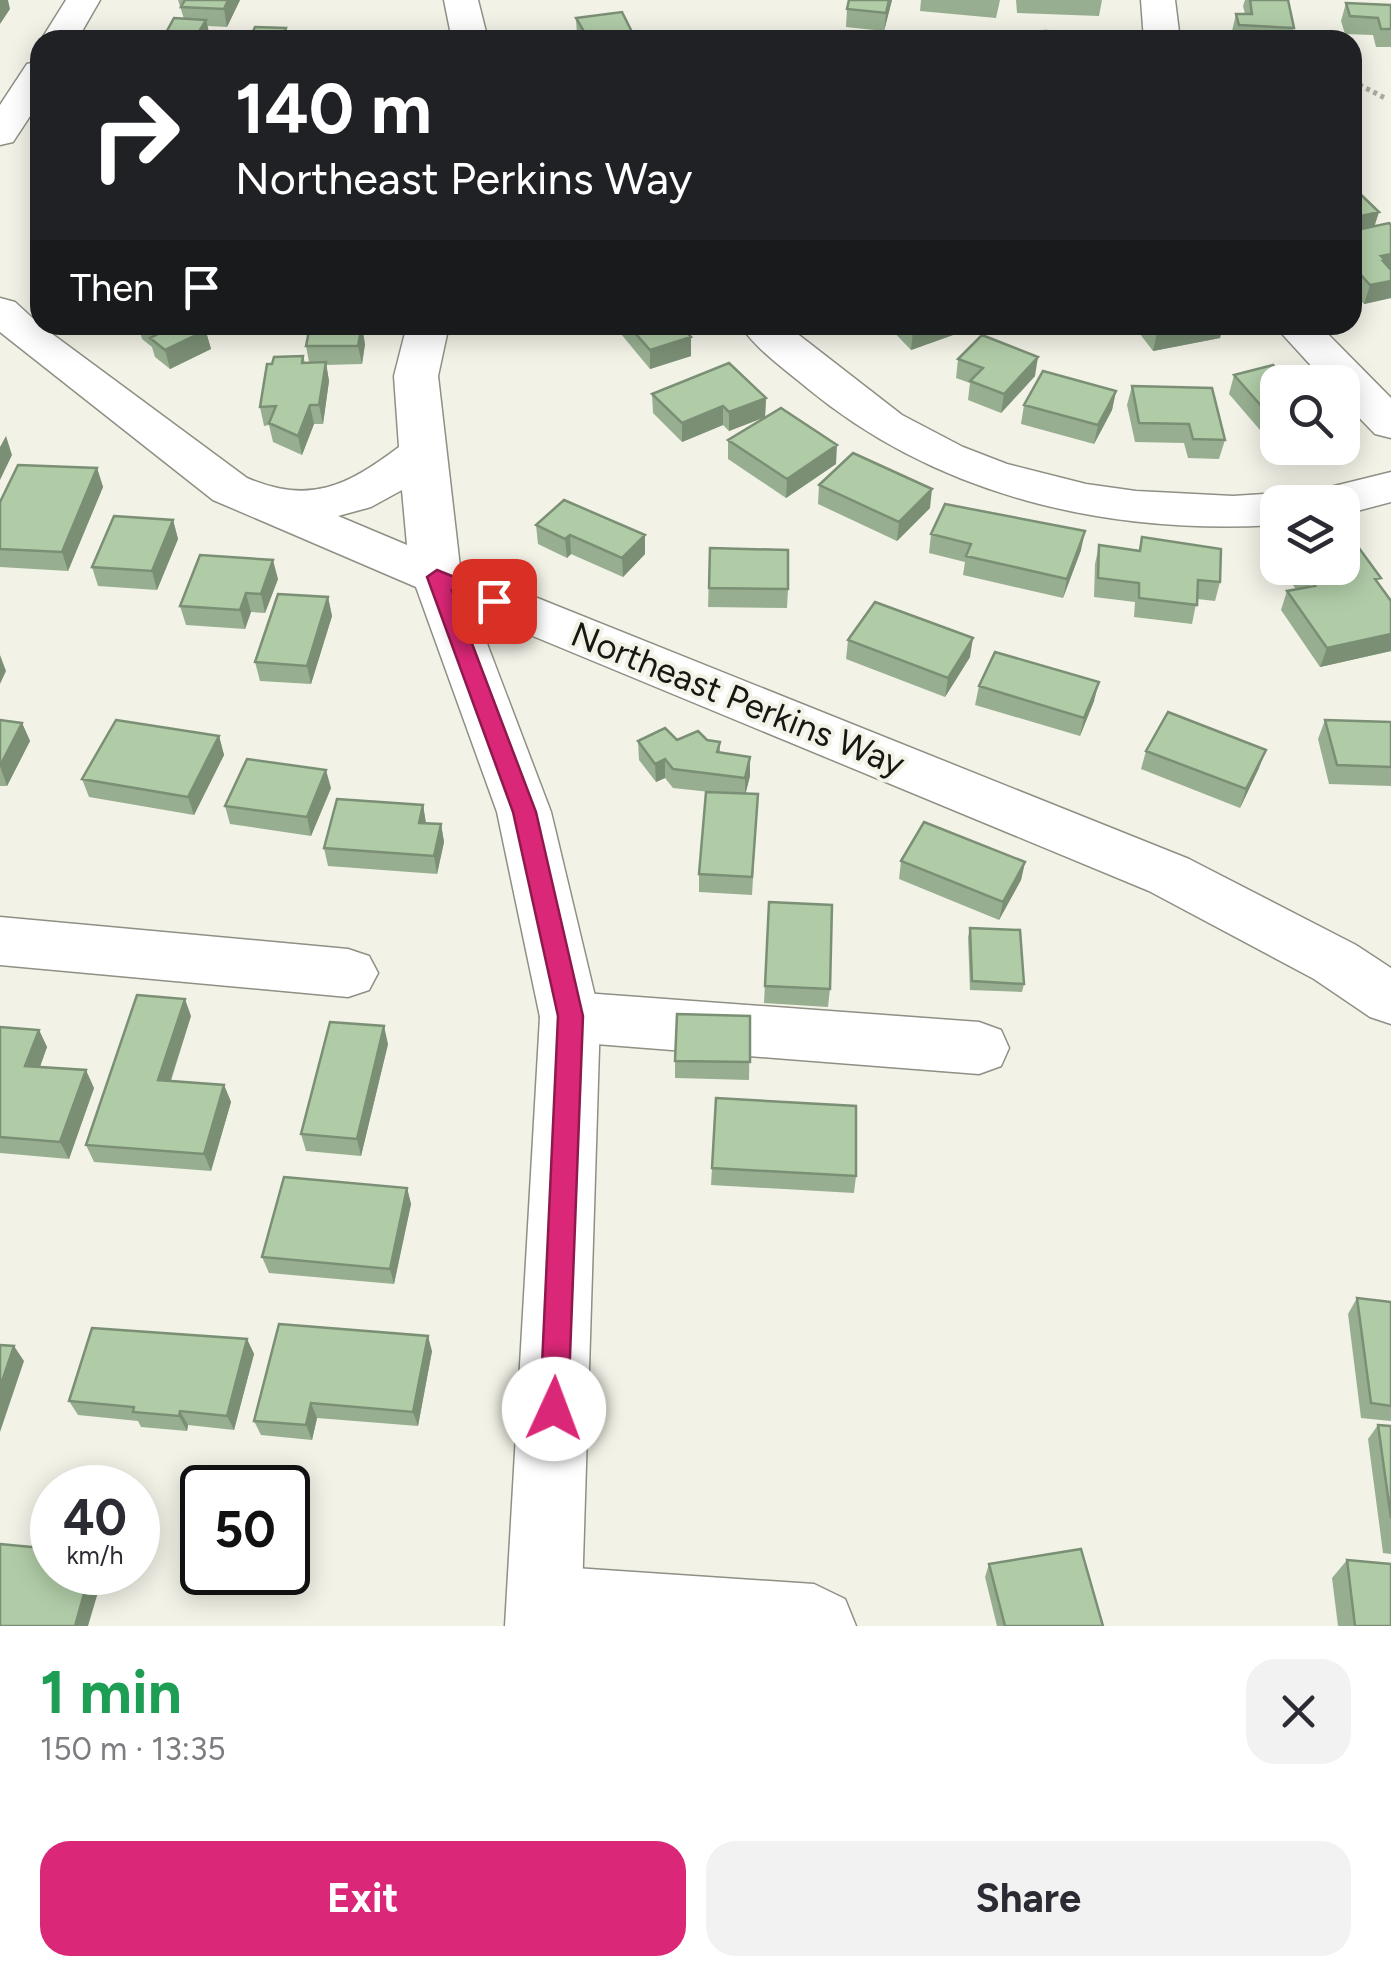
<!DOCTYPE html>
<meta charset="utf-8">
<style>
body{margin:0;font-family:Figtree,sans-serif;background:#f2f2f3;color:#2b2b33;height:100vh;display:flex;flex-direction:column;font-size:38px;white-space:nowrap}
*{box-sizing:border-box;margin:0}
p{font-size:32px;color:#7c7c81}
.icon{flex:none;width:55px;height:55px;fill:none;stroke:currentColor;stroke-width:2;stroke-linecap:round;stroke-linejoin:round}
.map{position:relative;height:1626px;overflow:hidden}
.drawer{display:flex;flex-direction:column;background:#fff;flex:1}
.drawer>*{flex:none}
.hud{position:absolute;left:30px;top:30px;width:1332px;height:305px;border-radius:30px;box-shadow:0 5px 25px #0003;background:#202124;color:#fff;overflow:hidden}
.tools{position:absolute;left:1260px;top:365px;display:grid;gap:20px}
.tools a{display:grid;place-items:center;width:100px;height:100px;border-radius:20px;background:#fff;box-shadow:0 5px 25px #0003;font-size:50px}
.speed{position:absolute;left:30px;top:1465px;display:flex;gap:20px;font-size:50px;font-weight:700;text-align:center}
.speed>*{display:grid;place-content:center;width:130px;height:130px;border-radius:50%;background:#fff;box-shadow:0 5px 25px #0003;line-height:1}
.speed small{font-size:25px;font-weight:400}
.speed .limit{border:5px solid #111;border-radius:15px;background:#fff;color:#111}
.pin{position:absolute;display:grid;place-items:center;width:85px;height:85px;color:#fff;margin:-42px;border-radius:20px;box-shadow:0 5px 15px #0006}
.me{position:absolute;width:110px;margin:-55px;rotate:2deg;stroke-linejoin:round;filter:drop-shadow(0 0 8px #0008)}
.turn{display:flex;align-items:center;gap:35px;height:210px;padding:0 40px;font-size:45px}
.turn .icon{width:130px;height:130px;stroke-width:2.5}
.turn b{display:block;font-size:70px;line-height:85px}
.then{display:flex;align-items:center;height:95px;padding:0 40px;background:#0003;gap:20px;font-size:38px}
.round{display:grid;place-items:center;flex:none;width:105px;height:105px;border-radius:30px;background:#f2f2f3}
.overview{display:flex;align-items:center;justify-content:space-between;height:170px;padding:0 40px}
h1{font-size:60px;font-weight:700;line-height:75px;color:#1e9e55}
.button{display:flex;gap:20px;margin-top:auto;padding:20px 40px}
.button a{flex:1;height:115px;border-radius:30px;background:#db2777;color:#fff;font-size:40px;font-weight:700;line-height:115px;text-align:center}
.button a+a{background:#f2f2f3;color:#2b2b33}
.map>svg:first-child{display:block}
.lines{fill:none;stroke-linecap:round;stroke-linejoin:round}
.minor-casing{stroke:#8f8f85;stroke-width:3}
.secondary-casing{stroke:#8f8f85;stroke-width:3}
.path{stroke:#aaaaa2;stroke-width:5;stroke-dasharray:4 4;stroke-linecap:butt}
.minor{fill:#fff;fill-rule:evenodd}
.secondary{fill:#fff;fill-rule:evenodd}
.wall{fill:#97af90}
.shaded-wall{fill:#7b8f75}
.building{fill:#b0cca7;stroke:#7b8f75;stroke-width:2.5}
.route{fill:#db2777;stroke:#8e194d;stroke-width:2.5}
.labels{text-anchor:middle;stroke-width:8;stroke-linejoin:round;paint-order:stroke}
.street-label{font-size:35px;fill:#171713;stroke:#f2f2e7}
</style>
<div class="map">
<svg width="1391" height="1626" viewBox="0 0 1391 1626">
<rect width="100%" height="100%" fill="#f2f2e7"/>
<g class="lines">
<g class="minor-casing">
<path id="minor" d="M 66,0 L 100,0 L 77,40 L 41,40 Z
M 1141,0 L 1175,0 L 1180,40 L 1144,40 Z
M 40,61 L 40,101 L 13,142 L 0,145 L 0,105 L 27,64 Z
M 740,325 L 786,325 L 902,415 L 963,447 L 1007,464 L 1086,484 L 1136,491 L 1233,496 L 1278,493 L 1298,502 L 1278,502 L 1278,525 C 1108,535 939,497 806,387 C 784,369 756,349 740,325 Z
M 1274,325 L 1319,325 L 1391,398 L 1391,438 L 1375,434 L 1342,400 L 1342,382 L 1326,382 Z
M 1391,472 L 1391,502 L 1342,515 L 1342,502 L 1307,502 L 1314,491 Z
M 0,917 L 348,949 L 369,956 L 378,973 L 369,990 L 348,997 L 0,965 Z
M 570,992 L 979,1022 L 1001,1030 L 1009,1048 L 1001,1066 L 979,1074 L 570,1042 L 549,1035 L 540,1017 L 549,999 Z
M 545,1566 L 814,1584 L 845,1599 L 856,1626 L 517,1626 L 508,1603 L 519,1577 Z"/>
</g>
<g class="secondary-casing">
<path id="secondary" d="M 444,0 L 478,0 L 488,40 L 452,40 Z
M 0,298 L 15,302 L 40,325 L 247,478 C 310,505 347,486 399,447 L 394,376 L 407,325 L 449,325 L 438,376 L 460,567 L 1189,859 L 1356,945 L 1391,968 L 1391,1024 L 1370,1017 L 1314,979 L 1149,891 L 475,612 L 551,812 L 600,1017 L 581,1626 L 505,1626 L 540,1017 L 497,812 L 416,587 L 213,500 L 0,332 ZM 402,490 L 407,545 L 338,516 L 371,507 Z"/>
</g>
<path class="path" d="M 1352,81 L 1385,98"/>
<use href="#minor" class="minor"/>
<use href="#secondary" class="secondary"/>
</g>
<path class="wall" d="M 178,0 L 240,0 L 227,27 L 208,26 L 209,40 L 184,19 Z
M 849,0 L 892,0 L 884,31 L 846,27 L 847,9 Z
M 921,0 L 1000,0 L 996,18 L 920,11 Z
M 1016,0 L 1102,0 L 1099,16 L 1017,13 Z
M 1245,0 L 1288,0 L 1294,28 L 1290,40 L 1234,40 L 1232,31 L 1236,14 L 1245,14 L 1243,6 Z
M 1346,3 L 1391,5 L 1391,47 L 1376,47 L 1373,35 L 1345,34 L 1341,21 Z
M 576,18 L 636,40 L 579,40 L 577,36 Z
M 1352,191 L 1375,226 L 1391,225 L 1391,298 L 1364,304 L 1352,291 Z
M 138,325 L 204,325 L 211,349 L 170,369 L 155,357 L 152,347 L 142,339 Z
M 621,325 L 680,325 L 691,337 L 691,356 L 650,369 L 621,334 Z
M 887,325 L 954,325 L 953,335 L 911,350 Z
M 1133,325 L 1223,325 L 1220,338 L 1153,351 Z
M 365,344 L 362,364 L 326,365 L 329,381 L 323,424 L 314,424 L 302,455 L 273,442 L 269,425 L 264,426 L 260,407 L 272,364 L 303,356 L 305,363 L 309,362 L 306,346 Z
M 958,359 L 1035,376 L 1001,413 L 968,400 L 970,383 L 956,378 Z
M 1234,375 L 1278,382 L 1278,448 L 1325,448 L 1324,449 L 1285,459 L 1229,394 Z
M 1132,386 L 1225,440 L 1219,459 L 1188,458 L 1184,443 L 1135,442 L 1127,405 Z
M 1116,391 L 1112,410 L 1094,444 L 1021,424 L 1024,405 Z
M 652,394 L 766,398 L 765,417 L 729,431 L 723,425 L 682,442 L 653,413 Z
M 728,440 L 836,464 L 786,498 L 728,459 Z
M 97,468 L 103,487 L 68,571 L 0,567 L 0,502 Z
M 819,485 L 930,508 L 897,541 L 818,504 Z
M 173,520 L 178,539 L 157,590 L 98,586 L 92,567 Z
M 536,525 L 645,554 L 623,577 L 571,554 L 567,558 L 538,544 Z
M 931,534 L 1081,550 L 1063,598 L 963,575 L 965,562 L 929,553 Z
M 1142,537 L 1220,582 L 1215,601 L 1197,599 L 1192,624 L 1134,617 L 1135,602 L 1094,597 L 1095,564 L 1099,545 L 1139,550 Z
M 710,548 L 788,589 L 787,608 L 708,607 Z
M 1288,568 L 1342,568 L 1379,584 L 1391,601 L 1391,651 L 1320,667 L 1281,610 L 1287,591 L 1296,589 L 1286,576 Z
M 278,579 L 265,613 L 251,612 L 245,629 L 186,625 L 180,606 Z
M 328,597 L 332,616 L 311,684 L 260,681 L 255,662 Z
M 848,640 L 970,657 L 945,697 L 846,659 Z
M 979,686 L 1094,701 L 1080,736 L 975,705 Z
M 0,720 L 22,723 L 30,741 L 7,786 L 0,786 Z
M 1325,720 L 1391,722 L 1391,786 L 1329,784 L 1318,739 Z
M 219,736 L 224,755 L 194,815 L 89,797 L 82,779 Z
M 707,740 L 720,742 L 720,753 L 750,776 L 745,794 L 758,794 L 752,895 L 699,892 L 699,874 L 710,792 L 673,788 L 665,778 L 656,782 L 639,760 L 638,741 Z
M 1146,751 L 1259,768 L 1240,808 L 1141,769 Z
M 331,788 L 311,836 L 230,824 L 225,806 Z
M 423,805 L 426,823 L 441,824 L 444,842 L 437,874 L 328,866 L 324,848 Z
M 901,861 L 1025,862 L 1021,880 L 999,920 L 899,879 Z
M 769,902 L 830,989 L 828,1007 L 764,1003 Z
M 970,928 L 1024,984 L 1022,992 L 970,990 L 968,937 Z
M 191,1016 L 171,1081 L 224,1085 L 231,1102 L 211,1171 L 94,1162 L 86,1145 Z
M 750,1016 L 749,1080 L 675,1078 L 675,1061 Z
M 0,1027 L 39,1030 L 47,1047 L 40,1067 L 94,1088 L 69,1159 L 0,1153 Z
M 388,1044 L 361,1156 L 306,1151 L 301,1134 Z
M 712,1168 L 856,1176 L 854,1193 L 711,1185 Z
M 407,1188 L 411,1204 L 394,1284 L 269,1273 L 262,1257 Z
M 1357,1298 L 1391,1302 L 1391,1421 L 1361,1418 L 1348,1314 Z
M 247,1339 L 254,1354 L 234,1430 L 188,1425 L 187,1431 L 141,1427 L 138,1421 L 78,1415 L 69,1401 Z
M 432,1351 L 418,1426 L 317,1418 L 312,1440 L 261,1435 L 254,1421 Z
M 1378,1425 L 1391,1426 L 1391,1554 L 1383,1553 L 1368,1439 Z
M 1347,1560 L 1391,1626 L 1338,1626 L 1332,1578 Z
M 989,1564 L 1103,1626 L 997,1626 L 985,1577 Z"/>
<path class="shaded-wall" d="M 0,0 L 8,0 L 10,9 L 0,24 Z
M 228,0 L 240,0 L 227,27 L 224,9 Z
M 889,0 L 892,0 L 884,31 L 886,13 Z
M 206,20 L 210,38 L 209,40 L 202,40 L 200,30 Z
M 286,28 L 288,37 L 286,40 L 281,40 Z
M 1379,212 L 1373,231 L 1352,235 L 1352,218 Z
M 1391,254 L 1391,271 L 1382,273 L 1381,256 Z
M 1391,281 L 1391,298 L 1364,304 L 1370,285 Z
M 196,325 L 204,325 L 211,349 L 170,369 L 165,350 Z
M 362,325 L 365,344 L 362,364 L 358,346 Z
M 929,325 L 954,325 L 953,335 L 911,350 L 913,331 Z
M 1195,325 L 1223,325 L 1220,338 L 1153,351 L 1157,333 Z
M 691,337 L 691,356 L 650,369 L 650,350 Z
M 1038,357 L 1035,376 L 1001,413 L 1004,394 Z
M 326,362 L 329,381 L 323,424 L 319,405 Z
M 1116,391 L 1112,410 L 1094,444 L 1098,425 Z
M 766,398 L 765,417 L 729,431 L 729,412 Z
M 310,405 L 314,424 L 302,455 L 298,436 Z
M 723,406 L 723,425 L 682,442 L 682,423 Z
M 6,436 L 12,455 L 0,480 L 0,447 Z
M 837,445 L 836,464 L 786,498 L 787,479 Z
M 1288,448 L 1325,448 L 1324,449 L 1285,459 Z
M 97,468 L 103,487 L 68,571 L 62,552 Z
M 932,489 L 930,508 L 897,541 L 899,522 Z
M 173,520 L 178,539 L 157,590 L 152,571 Z
M 1085,531 L 1081,550 L 1063,598 L 1067,579 Z
M 570,535 L 571,554 L 567,558 L 565,539 Z
M 645,535 L 645,554 L 623,577 L 622,558 Z
M 273,560 L 278,579 L 265,613 L 261,594 Z
M 246,593 L 251,612 L 245,629 L 240,610 Z
M 328,597 L 332,616 L 311,684 L 307,666 Z
M 1391,634 L 1391,651 L 1320,667 L 1327,648 Z
M 973,638 L 970,657 L 945,697 L 948,678 Z
M 0,655 L 6,671 L 0,684 Z
M 1099,682 L 1094,701 L 1080,736 L 1084,718 Z
M 22,723 L 30,741 L 7,786 L 0,766 Z
M 219,736 L 224,755 L 194,815 L 188,797 Z
M 1266,750 L 1259,768 L 1240,808 L 1246,789 Z
M 750,757 L 750,776 L 745,796 L 745,778 Z
M 665,759 L 665,778 L 656,782 L 655,764 Z
M 326,770 L 331,788 L 311,836 L 307,817 Z
M 423,805 L 426,824 L 419,823 Z
M 441,824 L 444,842 L 437,874 L 434,856 Z
M 1025,862 L 1021,880 L 999,920 L 1003,902 Z
M 185,999 L 191,1016 L 165,1097 L 158,1080 Z
M 384,1026 L 388,1044 L 361,1156 L 357,1139 Z
M 39,1030 L 47,1047 L 34,1083 L 25,1066 Z
M 86,1070 L 94,1088 L 69,1159 L 60,1142 Z
M 224,1085 L 231,1102 L 211,1171 L 204,1154 Z
M 407,1188 L 411,1204 L 394,1284 L 390,1269 Z
M 428,1336 L 432,1351 L 418,1426 L 413,1412 Z
M 247,1339 L 254,1354 L 234,1430 L 227,1416 Z
M 14,1346 L 24,1361 L 0,1432 L 0,1387 Z
M 311,1403 L 317,1418 L 312,1440 L 306,1425 Z
M 180,1411 L 188,1425 L 187,1431 L 179,1416 Z
M 90,1572 L 104,1572 L 88,1626 L 75,1626 Z"/>
<path class="building" d="M 185,0 L 228,0 L 224,9 L 181,7 Z
M 849,0 L 889,0 L 886,13 L 847,9 Z
M 1250,0 L 1288,0 L 1294,28 L 1239,25 L 1236,14 L 1252,14 Z
M 1346,3 L 1391,5 L 1391,29 L 1381,29 L 1378,18 L 1350,16 Z
M 622,12 L 636,40 L 589,40 L 576,18 Z
M 174,18 L 206,20 L 200,30 L 207,31 L 202,40 L 162,40 Z
M 255,27 L 286,28 L 281,40 L 249,40 Z
M 1045,31 L 1096,34 L 1096,40 L 1045,40 Z
M 1356,190 L 1379,212 L 1352,218 L 1352,191 Z
M 1389,223 L 1391,225 L 1391,254 L 1381,256 L 1386,261 L 1383,261 L 1391,270 L 1391,281 L 1370,285 L 1352,265 L 1352,231 Z
M 143,325 L 200,325 L 207,330 L 165,350 L 150,338 L 156,335 Z
M 362,325 L 358,346 L 306,346 L 310,326 Z
M 628,325 L 680,325 L 691,337 L 650,350 Z
M 908,325 L 929,325 L 913,331 Z
M 1151,325 L 1195,325 L 1157,333 Z
M 982,335 L 1038,357 L 1004,394 L 970,381 L 983,368 L 958,359 Z
M 303,356 L 302,363 L 326,362 L 319,405 L 310,405 L 298,436 L 269,423 L 276,406 L 260,407 L 267,364 L 272,364 L 274,357 Z
M 729,363 L 766,398 L 729,412 L 723,406 L 682,423 L 652,394 Z
M 1273,365 L 1288,382 L 1278,382 L 1278,425 L 1234,375 Z
M 1043,371 L 1116,391 L 1098,425 L 1024,405 Z
M 1132,386 L 1212,388 L 1225,440 L 1193,439 L 1189,424 L 1139,423 Z
M 781,408 L 837,445 L 787,479 L 728,440 Z
M 853,453 L 932,489 L 899,522 L 819,485 Z
M 18,465 L 97,468 L 62,552 L 0,549 L 0,502 Z
M 564,500 L 645,535 L 622,558 L 570,535 L 565,539 L 536,525 Z
M 945,504 L 1085,531 L 1067,579 L 966,556 L 971,544 L 931,534 Z
M 114,516 L 173,520 L 152,571 L 92,567 Z
M 1142,537 L 1221,549 L 1220,582 L 1198,580 L 1197,605 L 1139,598 L 1139,583 L 1098,578 L 1099,545 L 1140,551 Z
M 1356,544 L 1381,578 L 1375,579 L 1391,601 L 1391,634 L 1327,648 L 1287,591 L 1315,586 L 1301,568 L 1342,568 L 1342,547 Z
M 710,548 L 788,550 L 788,589 L 709,588 Z
M 200,555 L 273,560 L 261,594 L 246,593 L 240,610 L 180,606 Z
M 278,594 L 328,597 L 307,666 L 255,662 Z
M 875,602 L 973,638 L 948,678 L 848,640 Z
M 995,652 L 1099,682 L 1084,718 L 979,686 Z
M 1168,712 L 1266,750 L 1246,789 L 1146,751 Z
M 0,720 L 22,723 L 0,766 Z
M 116,720 L 219,736 L 188,797 L 82,779 Z
M 1325,720 L 1391,722 L 1391,767 L 1337,765 Z
M 665,728 L 677,740 L 698,731 L 707,740 L 720,742 L 717,752 L 750,757 L 745,778 L 673,769 L 665,759 L 655,764 L 638,741 Z
M 247,759 L 326,770 L 307,817 L 225,806 Z
M 706,792 L 758,794 L 752,877 L 699,874 Z
M 337,799 L 423,805 L 419,823 L 441,824 L 434,856 L 324,848 Z
M 924,822 L 1025,862 L 1003,902 L 901,861 Z
M 769,902 L 832,905 L 830,989 L 765,986 Z
M 970,928 L 1020,930 L 1024,984 L 972,981 Z
M 137,995 L 185,999 L 158,1080 L 224,1085 L 204,1154 L 86,1145 Z
M 677,1014 L 750,1016 L 750,1062 L 675,1061 Z
M 330,1022 L 384,1026 L 357,1139 L 301,1134 Z
M 0,1027 L 39,1030 L 25,1066 L 86,1070 L 60,1142 L 0,1137 Z
M 716,1098 L 856,1106 L 856,1176 L 712,1168 Z
M 284,1177 L 407,1188 L 390,1269 L 262,1257 Z
M 1357,1298 L 1391,1302 L 1391,1406 L 1371,1403 Z
M 279,1324 L 428,1336 L 413,1412 L 311,1403 L 306,1425 L 254,1421 Z
M 92,1328 L 247,1339 L 227,1416 L 180,1411 L 179,1416 L 133,1412 L 134,1407 L 69,1401 Z
M 0,1345 L 14,1346 L 0,1387 Z
M 1378,1425 L 1391,1426 L 1391,1518 Z
M 0,1544 L 52,1549 L 52,1572 L 90,1572 L 75,1626 L 0,1626 Z
M 1081,1549 L 1103,1626 L 1005,1626 L 989,1564 Z
M 1347,1560 L 1391,1564 L 1391,1626 L 1355,1626 Z"/>
<path class="route" d="M 437,570 L 502,596 L 505,601 L 494,608 L 452,591 L 536,812 L 583,1016 L 568,1409 L 564,1419 L 554,1423 L 544,1419 L 540,1409 L 558,1016 L 513,812 L 427,577 Z"/>
<g class="labels">
<g class="street-label">
<text transform="translate(738 699) rotate(22)" y="12">Northeast Perkins Way</text>
</g>
</g>
</svg>
<div class="tools">
<a><svg class="icon" aria-label="search" viewBox="0 0 24 24"><circle cx="10" cy="10" r="6"/><path d="M15 15l6 6"/></svg></a>
<a><svg class="icon" aria-label="layers" viewBox="0 0 24 24"><path d="M12 4l9 5-9 5-9-5zM3 14l9 5 9-5"/></svg></a>
</div>
<div class="speed"><div>40<small>km/h</small></div><div class="limit">50</div></div>
<div class="pin" style="left:494px;top:601px;background:#d93025"><svg class="icon" aria-label="arrive" viewBox="0 0 24 24"><path d="M6 21V4h12l-3 4 3 4H6"/></svg></div>
<svg class="me" style="left:554px;top:1409px" viewBox="-20 -20 40 40"><circle r="19" fill="#fff"/><path d="M0-13L10 11 0 6-10 11z" fill="#db2777"/></svg>
<div class="hud">
<div class="turn"><svg class="icon" aria-label="right" viewBox="0 0 24 24"><path d="M7 20v-9h11M14 6l5 5-5 5"/></svg><div><b>140 m</b>Northeast Perkins Way</div></div>
<div class="then">Then<svg class="icon" aria-label="arrive" viewBox="0 0 24 24"><path d="M6 21V4h12l-3 4 3 4H6"/></svg></div>
</div>
</div>
<section class="drawer">
<div class="overview"><div><h1>1 min</h1><p>150 m · 13:35</p></div><a class="round"><svg class="icon" aria-label="close" viewBox="0 0 24 24"><path d="M6 6l12 12M18 6L6 18"/></svg></a></div>
<div class="button"><a>Exit</a><a>Share</a></div>
</section>
